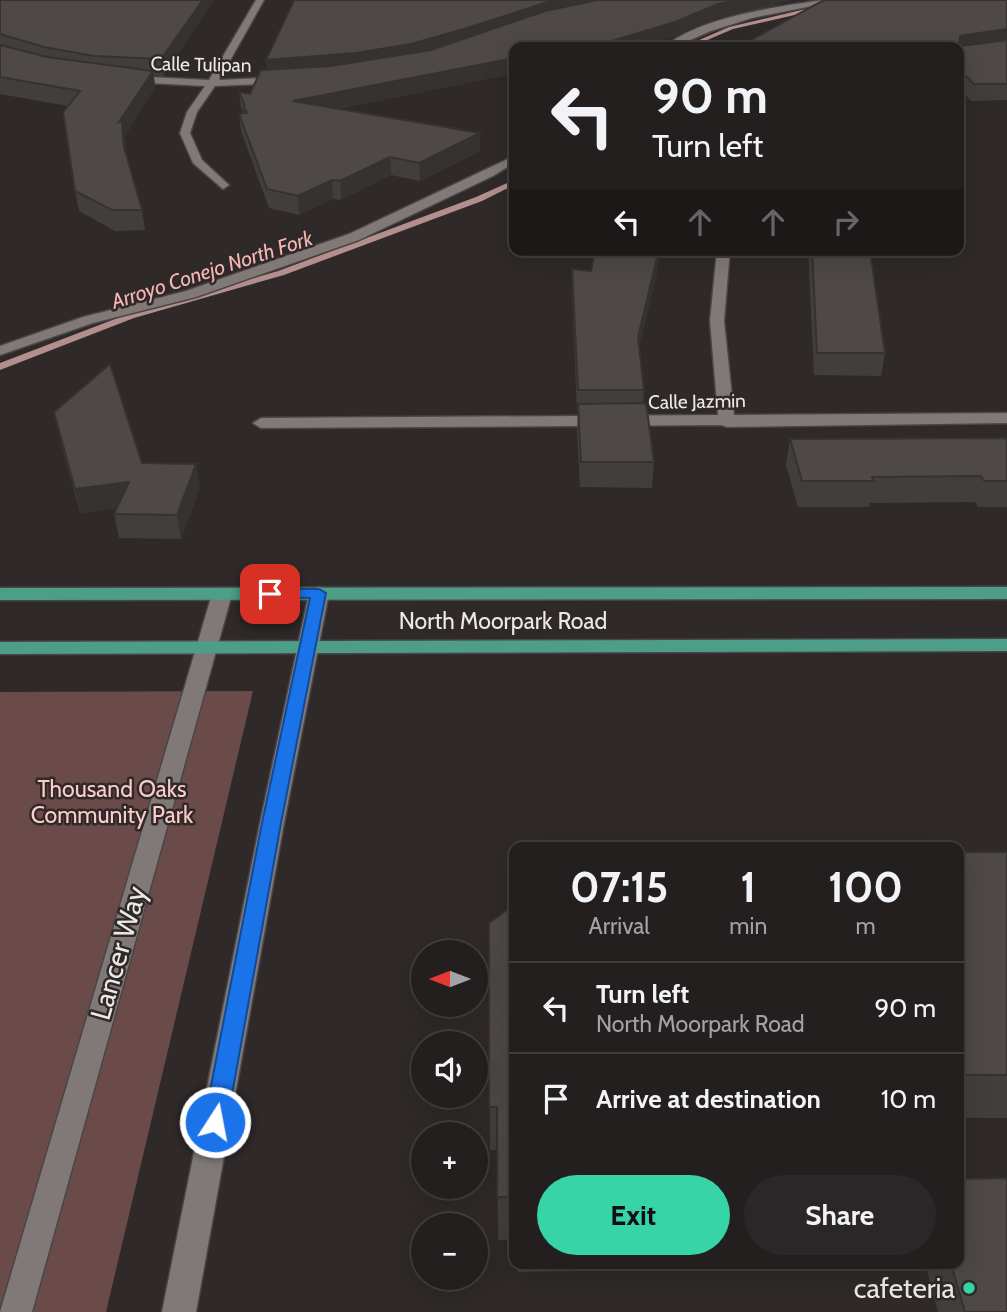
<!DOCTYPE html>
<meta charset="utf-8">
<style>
body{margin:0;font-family:Cabin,sans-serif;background:#2b2728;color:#f1f3f6;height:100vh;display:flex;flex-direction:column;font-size:26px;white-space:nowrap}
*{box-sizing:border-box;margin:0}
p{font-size:23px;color:#a3a2a4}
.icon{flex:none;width:38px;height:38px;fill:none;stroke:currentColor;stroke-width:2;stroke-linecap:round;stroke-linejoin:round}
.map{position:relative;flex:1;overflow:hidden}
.details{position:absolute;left:509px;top:842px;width:455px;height:427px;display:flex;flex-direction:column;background:#231f1f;border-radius:14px;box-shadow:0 7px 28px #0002,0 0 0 2px #403d3d}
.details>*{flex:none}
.guide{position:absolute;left:509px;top:42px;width:455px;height:214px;border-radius:14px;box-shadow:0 7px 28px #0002,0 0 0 2px #403d3d;background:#231f1f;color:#f1f3f6;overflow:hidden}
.needle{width:46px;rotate:270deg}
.controls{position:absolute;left:411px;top:940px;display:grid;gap:14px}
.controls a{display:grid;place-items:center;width:77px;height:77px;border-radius:50%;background:#231f1f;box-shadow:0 7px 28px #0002,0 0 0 2px #403d3d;font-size:35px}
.pin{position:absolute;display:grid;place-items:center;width:60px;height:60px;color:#fff;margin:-30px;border-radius:14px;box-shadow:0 4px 10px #0006}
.me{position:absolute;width:77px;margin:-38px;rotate:11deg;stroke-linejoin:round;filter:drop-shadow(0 0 5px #0008)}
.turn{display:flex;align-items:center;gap:24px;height:147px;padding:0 28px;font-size:32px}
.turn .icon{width:91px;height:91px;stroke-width:2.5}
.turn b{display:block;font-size:49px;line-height:60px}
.lanes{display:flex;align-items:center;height:66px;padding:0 28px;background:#0003;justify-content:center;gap:35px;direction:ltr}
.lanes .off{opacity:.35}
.eta{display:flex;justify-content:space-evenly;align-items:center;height:119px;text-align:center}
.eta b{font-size:42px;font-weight:700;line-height:49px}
.action{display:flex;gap:14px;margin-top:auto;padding:14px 28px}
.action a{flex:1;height:80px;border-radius:42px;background:#36d4a7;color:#111;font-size:28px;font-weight:700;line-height:80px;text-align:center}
.action a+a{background:#2b2728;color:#f1f3f6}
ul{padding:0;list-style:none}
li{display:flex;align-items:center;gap:21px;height:91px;padding:0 28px;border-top:2px solid #403d3d}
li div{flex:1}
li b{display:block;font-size:26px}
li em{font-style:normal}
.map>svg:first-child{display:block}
.green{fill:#6a4b4a}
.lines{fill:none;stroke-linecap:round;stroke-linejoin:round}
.stream{fill:#b28e8d;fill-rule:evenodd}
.minor-casing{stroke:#4a4646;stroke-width:3}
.major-casing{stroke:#4a4646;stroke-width:3}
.minor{fill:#807978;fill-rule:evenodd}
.major{fill:#4c9e86;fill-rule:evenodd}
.wall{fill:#433e3e}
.shaded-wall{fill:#373232}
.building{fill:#4e4848;stroke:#373232;stroke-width:2}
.route{fill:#1a73e8;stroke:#114b97;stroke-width:2}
.poi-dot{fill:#36d4a7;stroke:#2f2929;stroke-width:2.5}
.labels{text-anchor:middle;stroke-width:5;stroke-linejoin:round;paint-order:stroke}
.far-street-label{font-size:19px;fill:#ede9e9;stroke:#2f2929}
.far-water-label{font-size:21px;font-style:italic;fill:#f5b5b3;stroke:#2f2929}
.street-label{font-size:23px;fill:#ede9e9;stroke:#2f2929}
.park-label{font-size:23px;fill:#fdccca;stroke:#2f2929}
.near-street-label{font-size:28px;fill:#ede9e9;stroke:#2f2929}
.near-poi-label{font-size:28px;fill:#ede9e9;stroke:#2f2929;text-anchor:end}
</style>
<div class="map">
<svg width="1007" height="1312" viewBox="0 0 1007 1312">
<rect width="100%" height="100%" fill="#2f2929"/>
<path class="green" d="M 253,691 L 106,1312 L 0,1312 L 0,692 Z"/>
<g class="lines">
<path class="stream" d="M 823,5 L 825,8 L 733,29 L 691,47 L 683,47 L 729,27 Z
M 514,180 L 514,185 L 482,201 L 284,275 L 134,318 L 0,370 L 0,363 L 128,314 L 278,271 L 476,197 Z"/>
<g class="minor-casing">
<path id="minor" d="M 256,0 L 264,0 L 219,80 L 285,77 L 290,80 L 285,83 L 215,86 L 197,112 L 190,133 L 202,160 L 229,185 L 223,189 L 193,163 L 180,133 L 187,112 L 205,86 L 129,82 L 124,79 L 129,76 L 209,80 Z
M 823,0 L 842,0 L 752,18 L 711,31 L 674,47 L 664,47 C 701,17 775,7 823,0 Z
M 514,156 L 514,163 L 493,176 L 359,240 L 196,297 L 93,323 L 0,355 L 0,346 L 83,317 L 186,291 L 349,234 Z
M 717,250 L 730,250 L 724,321 L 734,415 L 1007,413 L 1007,423 L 727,427 L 721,425 L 261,428 L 253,423 L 261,418 L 718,415 L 710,321 Z
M 319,587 L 326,589 L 329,593 L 284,823 L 196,1312 L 162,1312 L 260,823 L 309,593 L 312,589 Z
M 222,588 L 229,590 L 232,594 L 32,1312 L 0,1312 L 212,594 L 215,590 Z"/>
</g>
<g class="major-casing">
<path id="major" d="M 1007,587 L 1007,599 L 0,600 L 0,588 Z
M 1007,639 L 1007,651 L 0,654 L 0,642 Z"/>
</g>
<use href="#minor" class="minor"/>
<use href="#major" class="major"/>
</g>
<path class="wall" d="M 0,0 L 214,0 L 163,76 L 154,75 L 155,87 L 125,136 L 126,155 L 142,210 L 145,230 L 115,231 L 79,211 L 75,191 L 68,106 L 0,94 Z
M 1007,0 L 1007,100 L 971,101 L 959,88 L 959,47 Z
M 782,4 L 717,18 L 674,37 L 514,47 L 339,109 L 480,151 L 420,181 L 391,175 L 341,200 L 333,199 L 299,215 L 269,208 L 241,131 L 239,114 L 243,113 L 241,108 L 239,92 L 250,94 L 267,70 L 266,60 Z
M 808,250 L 870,250 L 885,353 L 881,376 L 814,375 Z
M 572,269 L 657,274 L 639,347 L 644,390 L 643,403 L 654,462 L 652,488 L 580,487 L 577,429 L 578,413 L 577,413 L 572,290 Z
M 54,412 L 142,463 L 200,487 L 181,539 L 119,538 L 114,514 L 117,508 L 80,513 L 59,435 Z
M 1007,438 L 1007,507 L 978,507 L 975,502 L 870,503 L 869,507 L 798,507 L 786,465 L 790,439 Z
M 959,852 L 1007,852 L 1007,1118 L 959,1118 Z
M 514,905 L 514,1240 L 498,1240 L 497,1150 L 490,1150 L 489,923 Z
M 517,1264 L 581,1264 L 581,1271 L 518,1272 Z
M 925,1264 L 959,1264 L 1007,1312 L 938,1312 Z"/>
<path class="shaded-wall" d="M 203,0 L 214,0 L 163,76 L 161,59 Z
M 554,0 L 615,0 L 465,44 L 267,76 L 266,60 Z
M 737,0 L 794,0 L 717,18 L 674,37 L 641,47 L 592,47 L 718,4 Z
M 1007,29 L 1007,43 L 959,51 L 960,36 Z
M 514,58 L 514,74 L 295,118 L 293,101 Z
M 153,71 L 155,87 L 125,136 L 127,166 L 119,122 Z
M 480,133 L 480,151 L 420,181 L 419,163 Z
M 390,157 L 391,175 L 341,200 L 340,181 Z
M 332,180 L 333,199 L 299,215 L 298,196 Z
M 659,250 L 660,250 L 657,274 L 636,359 L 638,337 Z
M 196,464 L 200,487 L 181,539 L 177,515 Z
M 129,482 L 133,506 L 80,513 L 75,489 Z"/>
<path class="building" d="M 0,0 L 203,0 L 161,59 L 94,56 L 44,47 L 0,34 Z
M 294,0 L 554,0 L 464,29 L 411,44 L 356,53 L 266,60 Z
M 597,0 L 737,0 L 718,4 L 675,22 L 592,47 L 514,47 L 514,58 L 293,101 L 480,133 L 419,163 L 390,157 L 340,181 L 332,180 L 298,196 L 267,189 L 239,114 L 247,113 L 246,110 L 243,111 L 245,106 L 239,92 L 250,94 L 261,70 L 331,66 L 431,50 L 545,11 Z
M 824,0 L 1007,0 L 1007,29 L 960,36 L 959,44 L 962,46 L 1007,40 L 1007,84 L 974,84 L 959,69 L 959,47 L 738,47 Z
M 0,45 L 47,57 L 153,71 L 119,122 L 122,121 L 124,147 L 142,210 L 112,210 L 75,191 L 63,112 L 80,91 L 0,77 Z
M 595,250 L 659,250 L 638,337 L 644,390 L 578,390 L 572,269 L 591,271 Z
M 812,250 L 870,250 L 885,353 L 817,353 Z
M 110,364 L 142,463 L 196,464 L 177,515 L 114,514 L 129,482 L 75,489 L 54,412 Z
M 646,403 L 654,462 L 581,462 L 578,404 Z
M 1007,438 L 1007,481 L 984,481 L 981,476 L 872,477 L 874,481 L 802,481 L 790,439 Z
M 959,852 L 1007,852 L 1007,1075 L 960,1075 L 959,1072 Z
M 514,905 L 514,1197 L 497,1197 L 497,1107 L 489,1107 L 489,923 Z
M 1007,1178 L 1007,1312 L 965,1312 L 951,1264 L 959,1264 L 959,1179 Z"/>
<path class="route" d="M 270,589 L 319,589 L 326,593 L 281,823 L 227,1122 L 223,1129 L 215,1132 L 207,1129 L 204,1122 L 262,823 L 310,598 L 265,597 L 263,594 Z"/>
<circle class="poi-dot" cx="969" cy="1288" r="7"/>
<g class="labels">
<g class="far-street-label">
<text transform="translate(201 64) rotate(1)" y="7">Calle Tulipan</text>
<text transform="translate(697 401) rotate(-1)" y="7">Calle Jazmin</text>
</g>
<g class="far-water-label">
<text transform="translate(212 270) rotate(-18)" y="7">Arroyo Conejo North Fork</text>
</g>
<g class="street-label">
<text x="503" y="629">North Moorpark Road</text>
</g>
<g class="park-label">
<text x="112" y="797">Thousand Oaks<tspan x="112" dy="26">Community Park</tspan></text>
</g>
<g class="near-street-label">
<text transform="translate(118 953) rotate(-74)" y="10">Lancer Way</text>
</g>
<g class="near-poi-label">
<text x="955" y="1298">cafeteria</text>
</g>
</g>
</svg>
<div class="controls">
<a><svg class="needle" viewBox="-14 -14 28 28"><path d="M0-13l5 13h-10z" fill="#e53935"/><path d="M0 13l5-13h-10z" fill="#a3a2a4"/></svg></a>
<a><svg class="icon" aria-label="sound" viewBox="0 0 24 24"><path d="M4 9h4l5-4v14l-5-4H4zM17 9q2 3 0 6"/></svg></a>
<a>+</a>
<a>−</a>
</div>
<div class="pin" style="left:270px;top:594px;background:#d93025"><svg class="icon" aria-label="arrive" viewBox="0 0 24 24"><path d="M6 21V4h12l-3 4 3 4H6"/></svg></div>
<svg class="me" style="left:215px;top:1122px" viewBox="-20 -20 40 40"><circle r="17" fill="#1a73e8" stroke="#fff" stroke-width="3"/><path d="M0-11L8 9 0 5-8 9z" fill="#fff"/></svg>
<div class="guide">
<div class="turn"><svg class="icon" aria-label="left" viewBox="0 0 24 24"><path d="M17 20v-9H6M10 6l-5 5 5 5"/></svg><div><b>90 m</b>Turn left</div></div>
<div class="lanes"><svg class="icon" aria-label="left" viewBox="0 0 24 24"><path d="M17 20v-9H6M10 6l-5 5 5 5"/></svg><svg class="icon off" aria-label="ahead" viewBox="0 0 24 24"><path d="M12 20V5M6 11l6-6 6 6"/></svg><svg class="icon off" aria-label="ahead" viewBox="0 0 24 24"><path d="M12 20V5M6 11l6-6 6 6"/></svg><svg class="icon off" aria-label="right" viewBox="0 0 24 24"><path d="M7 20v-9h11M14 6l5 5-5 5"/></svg></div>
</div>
<section class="details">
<div class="eta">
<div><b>07:15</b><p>Arrival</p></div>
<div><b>1</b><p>min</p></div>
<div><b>100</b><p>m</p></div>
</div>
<ul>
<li><svg class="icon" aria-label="left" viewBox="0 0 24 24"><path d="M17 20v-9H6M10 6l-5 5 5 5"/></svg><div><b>Turn left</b><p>North Moorpark Road</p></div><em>90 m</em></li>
<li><svg class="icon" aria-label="arrive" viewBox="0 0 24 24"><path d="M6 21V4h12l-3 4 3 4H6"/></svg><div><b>Arrive at destination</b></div><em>10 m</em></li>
</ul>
<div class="action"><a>Exit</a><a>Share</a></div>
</section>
</div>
